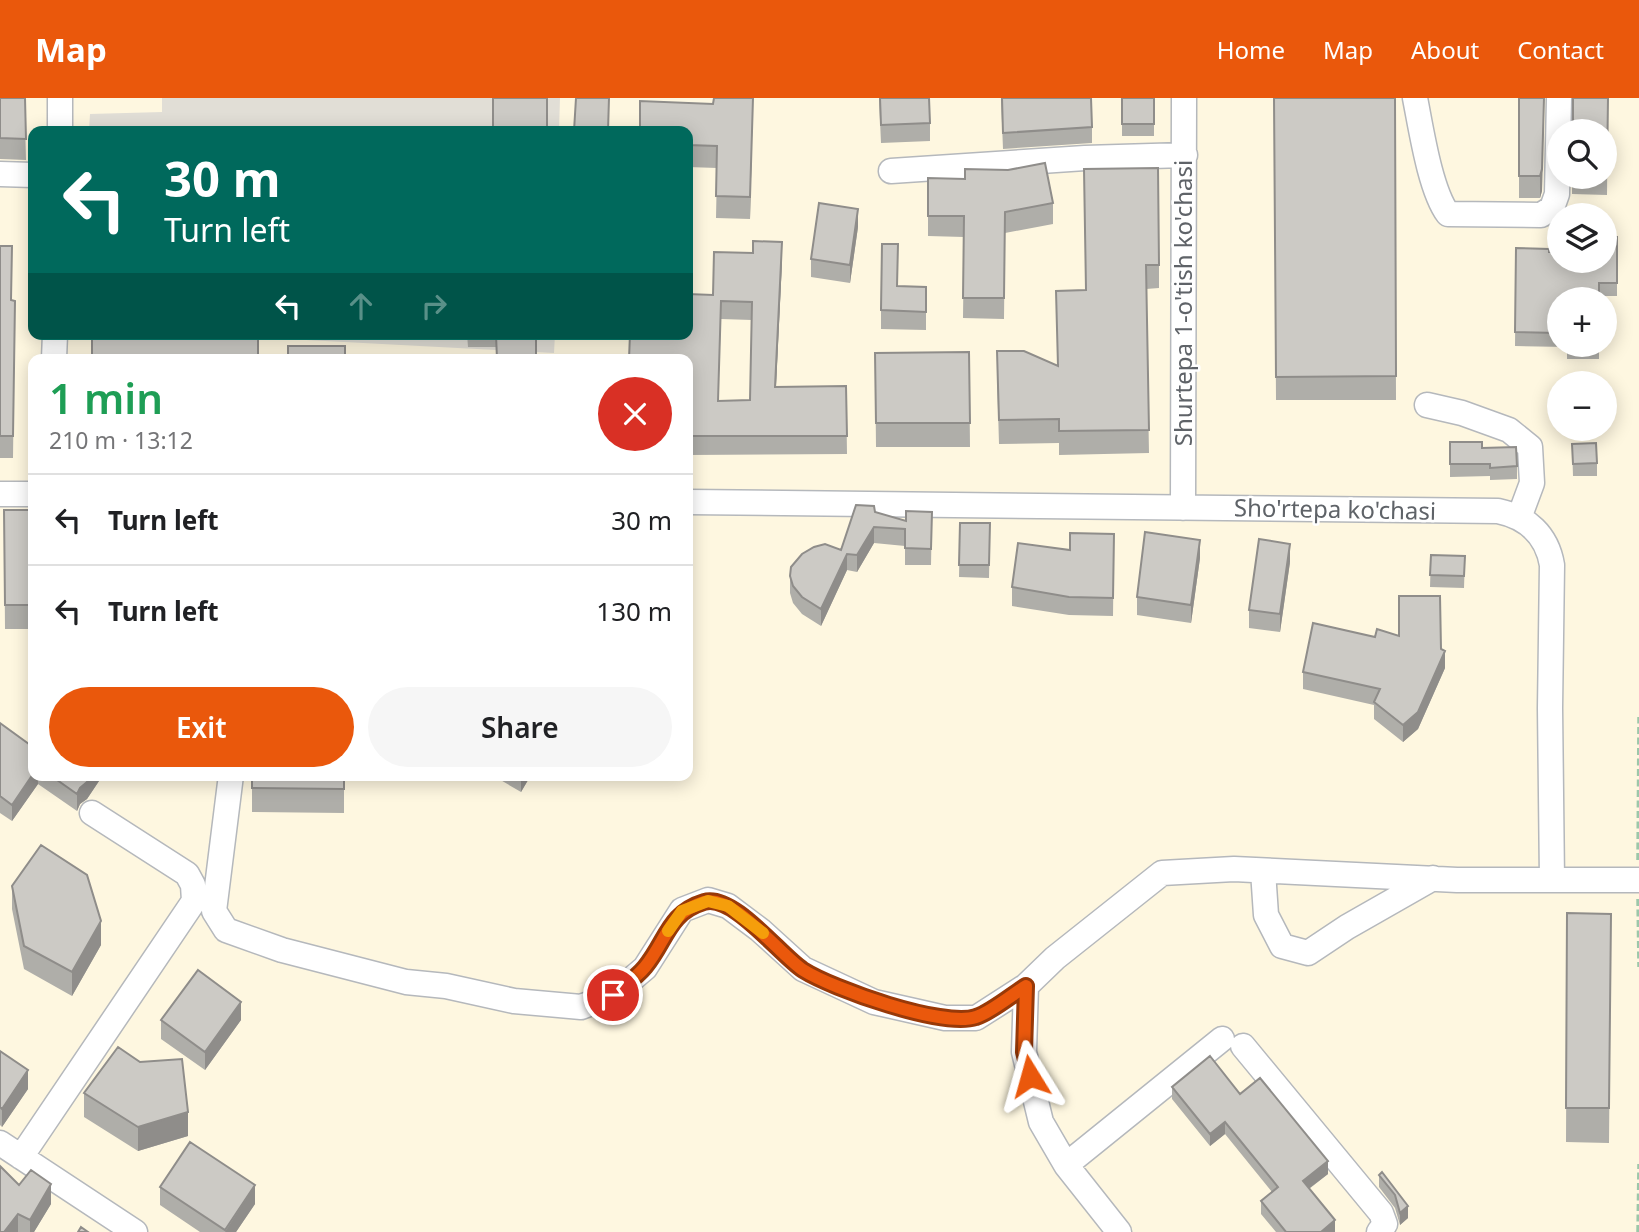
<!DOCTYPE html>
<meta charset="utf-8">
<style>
body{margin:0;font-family:"Noto Sans",sans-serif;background:#f6f6f6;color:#202124;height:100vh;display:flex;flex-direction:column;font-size:26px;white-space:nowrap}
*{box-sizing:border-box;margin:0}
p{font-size:23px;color:#757577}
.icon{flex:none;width:38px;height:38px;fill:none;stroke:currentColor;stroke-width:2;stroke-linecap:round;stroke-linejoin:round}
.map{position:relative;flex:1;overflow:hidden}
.drawer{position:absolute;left:28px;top:256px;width:665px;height:427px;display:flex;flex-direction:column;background:#fff;border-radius:14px;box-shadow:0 4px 18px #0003}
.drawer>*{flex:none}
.top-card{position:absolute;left:28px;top:28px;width:665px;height:214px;border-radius:14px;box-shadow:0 4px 18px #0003;background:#00695c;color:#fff;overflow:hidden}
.fabs{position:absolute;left:1547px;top:21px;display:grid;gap:14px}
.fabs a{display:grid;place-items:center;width:70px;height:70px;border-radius:50%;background:#fff;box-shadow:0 4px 18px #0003;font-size:35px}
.pin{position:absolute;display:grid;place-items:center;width:60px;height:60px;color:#fff;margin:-30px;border:4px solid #fff;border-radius:50%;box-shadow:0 2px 7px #0007}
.me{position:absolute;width:77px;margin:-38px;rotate:352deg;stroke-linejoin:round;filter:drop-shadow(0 0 5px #0008)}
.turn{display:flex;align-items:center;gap:24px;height:147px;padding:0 21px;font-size:32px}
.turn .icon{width:91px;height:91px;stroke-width:2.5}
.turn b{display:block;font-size:49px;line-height:60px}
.lanes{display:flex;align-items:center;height:66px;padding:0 21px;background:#0003;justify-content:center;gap:35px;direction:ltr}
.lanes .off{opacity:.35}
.round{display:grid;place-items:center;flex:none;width:74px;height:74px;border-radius:37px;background:#f6f6f6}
.head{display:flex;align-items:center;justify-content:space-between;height:119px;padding:0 21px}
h1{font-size:42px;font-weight:600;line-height:52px;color:#1e9e55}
.action{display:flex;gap:14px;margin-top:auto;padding:14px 21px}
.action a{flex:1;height:80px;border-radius:42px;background:#ea580c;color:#fff;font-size:28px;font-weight:600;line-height:80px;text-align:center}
.action a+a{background:#f6f6f6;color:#202124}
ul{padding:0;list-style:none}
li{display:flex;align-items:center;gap:21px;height:91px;padding:0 21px;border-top:2px solid #e0e0e0}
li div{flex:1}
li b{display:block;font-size:26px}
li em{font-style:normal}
header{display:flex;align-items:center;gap:42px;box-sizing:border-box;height:98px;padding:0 35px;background:#ea580c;color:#fff}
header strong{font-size:33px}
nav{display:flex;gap:38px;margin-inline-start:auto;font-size:24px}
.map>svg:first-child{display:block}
.commercial{fill:#fef7e0;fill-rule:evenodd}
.education{fill:#e1ded6}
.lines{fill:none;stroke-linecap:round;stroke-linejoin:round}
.minor-casing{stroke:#b5b8bc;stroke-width:27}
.path{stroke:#9cc7a9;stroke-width:3.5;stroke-dasharray:7 3.5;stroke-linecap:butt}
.minor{stroke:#fff;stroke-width:24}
.wall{fill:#afaea9;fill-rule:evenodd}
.shaded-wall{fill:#8f8d8a}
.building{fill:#cccac5;stroke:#8f8d8a;stroke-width:2;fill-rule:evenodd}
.route-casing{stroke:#983908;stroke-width:18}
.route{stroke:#ea580c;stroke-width:12}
.slow{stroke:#f59e0b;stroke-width:12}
.labels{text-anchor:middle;stroke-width:5;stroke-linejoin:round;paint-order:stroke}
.street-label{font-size:24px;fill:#5f6368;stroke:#fff}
</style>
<header>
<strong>Map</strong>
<nav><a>Home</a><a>Map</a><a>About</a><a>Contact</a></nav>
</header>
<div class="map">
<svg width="1639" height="1134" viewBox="0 0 1639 1134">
<rect width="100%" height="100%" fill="#f1efe8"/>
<path class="commercial" d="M 0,0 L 1639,0 L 1639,1134 L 0,1134 ZM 33,33 L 688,33 L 688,236 L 33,236 ZM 1559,33 L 1605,33 L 1605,79 L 1559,79 ZM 1559,117 L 1605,117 L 1605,163 L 1559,163 ZM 1559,201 L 1605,201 L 1605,247 L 1559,247 ZM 33,261 L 688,261 L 688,677 L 33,677 ZM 1559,285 L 1605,285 L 1605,331 L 1559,331 Z"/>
<path class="education" d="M 162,0 L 560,0 L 559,33 L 89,33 L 90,16 L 162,14 Z
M 193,236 L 555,236 L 554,255 Z"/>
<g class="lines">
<g class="minor-casing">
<path id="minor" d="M 1415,0 C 1421,30 1430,92 1448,116 L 1541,117 L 1552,110 L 1557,96 L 1559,0
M 60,33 L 60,0
M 891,73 L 1085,60 L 1185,57
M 0,76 L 33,77
M 54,261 L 55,236
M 1427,307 L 1462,315 L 1509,332 L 1530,349 L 1532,385 L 1519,420
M 0,396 L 33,396
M 688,404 L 1498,413 C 1527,419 1547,437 1552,467 L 1550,610 L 1552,782 L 1639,782
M 1183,410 L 1184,0
M 231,677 L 214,813 L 226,832 L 282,852 L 406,884 L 446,888 L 514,903 L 581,909 L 613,897 L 645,870 L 682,812 L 708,802 L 728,808 L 760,832 L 803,871 L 874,904 L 945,920 L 976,920 L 1026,888
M 1263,773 L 1266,817 L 1282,848 L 1308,855 L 1347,829 L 1433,780
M 1243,948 L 1381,1115 L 1385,1126 L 1379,1134
M 0,1045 L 135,1134
M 21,1059 L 194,803 L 193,787 L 187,776 L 92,715
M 1066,1067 L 1222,941
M 1119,1134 L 1066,1067 L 1041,1024 L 1024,954 L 1026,888 L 1055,860 L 1162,775 L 1234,771 L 1457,782 L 1552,782"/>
</g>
<path class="path" d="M 1638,762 L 1639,619
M 1638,801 L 1639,869
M 1638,1134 L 1639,1066"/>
<use href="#minor" class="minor"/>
</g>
<path class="wall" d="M 0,0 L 26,0 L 25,23 L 26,62 L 0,61 Z
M 753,0 L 750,121 L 716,120 L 717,70 L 688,69 L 688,33 L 713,6 Z
M 879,0 L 930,25 L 930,43 L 881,45 Z
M 1001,0 L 1092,29 L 1092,45 L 1003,51 Z
M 1122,0 L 1154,0 L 1154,38 L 1122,38 Z
M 1274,0 L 1395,0 L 1396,302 L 1276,302 Z
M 1519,0 L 1544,0 L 1542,93 L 1540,100 L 1519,100 Z
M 1608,0 L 1607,97 L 1572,96 L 1572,79 L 1605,79 L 1605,33 Z
M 928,80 L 1053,105 L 1053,126 L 1005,135 L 1004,221 L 963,220 L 964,139 L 928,138 Z
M 1084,94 L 1159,167 L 1159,190 L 1146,191 L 1149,355 L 1059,357 L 1059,345 L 999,346 L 997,277 L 1057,268 L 1086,192 Z
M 858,129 L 850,185 L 811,179 L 811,161 Z
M 1617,139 L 1617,198 L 1599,198 L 1559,201 L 1559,247 L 1599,247 L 1599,261 L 1567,261 L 1567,249 L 1515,248 L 1516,150 L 1549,154 L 1605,163 Z
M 0,148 L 11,202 L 15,203 L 13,360 L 0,360 Z
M 782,163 L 776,289 L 846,288 L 847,356 L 688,357 L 688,261 L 713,197 ZM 721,221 L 752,222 L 750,302 L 718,303 Z
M 898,188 L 926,189 L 926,232 L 881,231 L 881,212 Z
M 467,236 L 536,236 L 536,260 L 556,261 L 497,261 L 496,249 L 468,249 Z
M 969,254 L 970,349 L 876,349 L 875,255 Z
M 1450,344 L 1482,350 L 1517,368 L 1517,381 L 1490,382 L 1490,378 L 1450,379 Z
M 1572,346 L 1597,365 L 1597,378 L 1573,378 Z
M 4,412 L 33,412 L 33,531 L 5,531 Z
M 875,414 L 906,423 L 932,414 L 931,467 L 905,467 L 905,448 L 874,445 L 857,474 L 847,472 L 821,528 L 802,516 L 793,505 L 790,495 L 790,478 L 841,452 Z
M 960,425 L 990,425 L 989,480 L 959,479 Z
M 1114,436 L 1113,518 L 1069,517 L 1012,508 L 1012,489 L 1070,452 Z
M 1431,457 L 1465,458 L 1464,490 L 1430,489 Z
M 1200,460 L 1191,525 L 1137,517 L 1137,499 Z
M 1290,464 L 1280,534 L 1249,530 L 1249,512 Z
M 1441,551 L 1445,570 L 1418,631 L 1403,644 L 1374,621 L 1374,607 L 1303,591 L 1303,574 Z
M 0,625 L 33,677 L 103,677 L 87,701 L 80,706 L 77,713 L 38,686 L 12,723 L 0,715 Z
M 252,677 L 344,677 L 344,715 L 252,714 Z
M 492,677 L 531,677 L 521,694 Z
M 12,788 L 101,847 L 72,898 L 24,871 L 12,811 Z
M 1567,815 L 1611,816 L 1609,1045 L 1566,1044 Z
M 161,922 L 241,922 L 205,972 L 161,941 Z
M 0,953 L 28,991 L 2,1029 L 0,1027 Z
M 1172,989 L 1240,996 L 1328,1076 L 1309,1091 L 1335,1134 L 1276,1134 L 1261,1116 L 1261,1103 L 1272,1094 L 1225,1036 L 1210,1048 L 1172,1001 Z
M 84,995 L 188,1038 L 138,1053 L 84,1019 Z
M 1379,1077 L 1408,1108 L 1408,1120 L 1400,1127 L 1395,1110 L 1379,1089 Z
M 19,1087 L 51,1106 L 34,1134 L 0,1134 Z
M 160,1089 L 255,1106 L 236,1134 L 200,1134 L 160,1107 Z"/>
<path class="shaded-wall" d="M 753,0 L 750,121 L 750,99 Z
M 1544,0 L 1542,93 L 1540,100 L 1540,78 Z
M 858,111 L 858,129 L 850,185 L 850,167 Z
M 782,144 L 782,163 L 775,307 L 775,289 Z
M 874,429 L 874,445 L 857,474 L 857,457 Z
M 1200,442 L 1200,460 L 1191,525 L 1191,507 Z
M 1290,446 L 1290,464 L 1280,534 L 1280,516 Z
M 847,456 L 847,472 L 821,528 L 821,511 Z
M 1445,553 L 1445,570 L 1418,631 L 1403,644 L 1403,627 Z
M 33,677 L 38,677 L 38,686 L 12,723 L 12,707 Z
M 92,677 L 103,677 L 87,701 L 80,706 L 77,713 L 77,696 L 80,690 Z
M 524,677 L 531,677 L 521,694 L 521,682 Z
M 101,823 L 101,847 L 72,898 L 72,874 Z
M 241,904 L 241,922 L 205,972 L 205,954 Z
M 28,972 L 28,991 L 2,1029 L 2,1011 Z
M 188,1014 L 188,1038 L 138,1053 L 138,1029 Z
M 1225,1024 L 1225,1036 L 1210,1048 L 1210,1036 Z
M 1328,1063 L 1328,1076 L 1303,1095 L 1303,1083 Z
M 51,1086 L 51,1106 L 34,1134 L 30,1134 L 30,1122 Z
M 255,1087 L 255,1106 L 236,1134 L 225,1134 Z
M 1408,1108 L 1408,1120 L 1400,1127 L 1400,1115 Z
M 18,1116 L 18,1134 L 4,1134 Z
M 1335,1122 L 1335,1134 L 1321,1134 Z"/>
<path class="building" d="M 0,0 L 25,0 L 26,41 L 0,40 Z
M 493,0 L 547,0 L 547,33 L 493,33 Z
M 576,0 L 609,0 L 608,33 L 574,33 Z
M 714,0 L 753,0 L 750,99 L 716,98 L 717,48 L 688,47 L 688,33 L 640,33 L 640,3 L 713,6 Z
M 880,0 L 929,0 L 930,25 L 881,27 Z
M 1002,0 L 1091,0 L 1092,29 L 1003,35 Z
M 1122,0 L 1154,0 L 1154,26 L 1122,26 Z
M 1274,0 L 1395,0 L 1396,278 L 1276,279 Z
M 1519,0 L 1544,0 L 1542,71 L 1540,78 L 1519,78 Z
M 1573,0 L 1608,0 L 1607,75 L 1605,75 L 1605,33 L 1573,33 Z
M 121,31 L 148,33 L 121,33 Z
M 1045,65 L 1053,105 L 1005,114 L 1004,200 L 963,200 L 964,118 L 928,118 L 928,80 L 965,81 L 965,71 L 1008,72 Z
M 1158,70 L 1159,167 L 1146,167 L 1149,332 L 1059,333 L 1059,321 L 999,322 L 997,253 L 1024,253 L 1058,268 L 1056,193 L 1086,192 L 1084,71 Z
M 819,105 L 858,111 L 850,167 L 811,161 Z
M 1605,138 L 1617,139 L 1617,185 L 1599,185 L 1599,201 L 1559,201 L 1559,235 L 1515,234 L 1516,150 L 1549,151 L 1549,154 L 1559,154 L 1559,163 L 1605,163 Z
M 753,143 L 782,144 L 775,289 L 846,288 L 847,338 L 688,338 L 688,261 L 629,261 L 630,236 L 688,236 L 688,196 L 713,197 L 714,154 L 753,155 ZM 721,203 L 752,204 L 750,302 L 718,303 Z
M 882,146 L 898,146 L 897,188 L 926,189 L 926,214 L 881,212 Z
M 0,148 L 12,148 L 11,202 L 15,203 L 13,338 L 0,338 Z
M 92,236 L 258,236 L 258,261 L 92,261 Z
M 468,236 L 536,236 L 536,260 L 556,259 L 556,261 L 497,261 L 496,237 Z
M 1567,247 L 1599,247 L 1599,248 L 1567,248 Z
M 288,248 L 345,248 L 345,261 L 288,261 Z
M 969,254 L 970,325 L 876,325 L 875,255 Z
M 375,257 L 421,259 L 421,261 L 375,261 Z
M 1450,344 L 1482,344 L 1482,350 L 1516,349 L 1517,368 L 1490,370 L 1490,366 L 1450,366 Z
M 1596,345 L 1597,365 L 1573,366 L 1572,346 Z
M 856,407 L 874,408 L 875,414 L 906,423 L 906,413 L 932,414 L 931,451 L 905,450 L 905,431 L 874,429 L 857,457 L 847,456 L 821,511 L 802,499 L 793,488 L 790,478 L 791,469 L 802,456 L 814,449 L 825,446 L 841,452 Z
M 4,412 L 33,412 L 33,507 L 5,507 Z
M 960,425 L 990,425 L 989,467 L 959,467 Z
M 1145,434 L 1200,442 L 1191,507 L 1137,499 Z
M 1070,435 L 1114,436 L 1113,500 L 1069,499 L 1012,489 L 1018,445 L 1070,452 Z
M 1259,441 L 1290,446 L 1280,516 L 1249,512 Z
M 1431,457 L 1465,458 L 1464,478 L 1430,477 Z
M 1399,498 L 1440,498 L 1441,551 L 1445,553 L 1418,614 L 1403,627 L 1374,604 L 1380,591 L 1303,574 L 1313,525 L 1375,539 L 1377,531 L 1399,538 Z
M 0,625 L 33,649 L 33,676 L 12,707 L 0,698 Z
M 50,677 L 92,677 L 87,684 L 80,690 L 77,696 Z
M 252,677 L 344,677 L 344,691 L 252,690 Z
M 513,677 L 524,677 L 521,682 Z
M 41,747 L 87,777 L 101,823 L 72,874 L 24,848 L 12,788 Z
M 1567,815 L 1611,816 L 1609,1010 L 1566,1010 Z
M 198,872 L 241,904 L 205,954 L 161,922 Z
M 118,949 L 140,964 L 182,961 L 188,1014 L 138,1029 L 84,995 Z
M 0,953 L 28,972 L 2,1011 L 0,1009 Z
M 1210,958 L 1240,996 L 1260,980 L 1328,1063 L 1303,1083 L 1335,1122 L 1321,1134 L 1286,1134 L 1261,1103 L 1278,1089 L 1225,1024 L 1210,1036 L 1172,989 Z
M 190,1044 L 255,1087 L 225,1132 L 160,1089 Z
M 0,1068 L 19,1087 L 31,1072 L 51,1086 L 30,1122 L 18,1116 L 4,1134 L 0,1134 Z
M 1382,1074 L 1408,1108 L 1400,1115 L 1395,1097 L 1379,1077 Z
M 81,1129 L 88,1134 L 78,1134 Z"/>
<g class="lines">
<g class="route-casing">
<path id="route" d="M 613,897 C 624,888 637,879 645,869 C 667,842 668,815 704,804 C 733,795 780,857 803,872 C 833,891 943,930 976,919 C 990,915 1013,896 1026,888 L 1024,954 L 1030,978"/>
</g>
<use href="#route" class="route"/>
<path class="slow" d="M 668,833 L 682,813 L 708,803 L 728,808 L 763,835"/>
</g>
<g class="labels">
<g class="street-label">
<text transform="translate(1184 205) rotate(-90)" y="8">Shurtepa 1-o'tish ko'chasi</text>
<text transform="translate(1335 412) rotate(1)" y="8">Sho'rtepa ko'chasi</text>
</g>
</g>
</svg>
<div class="fabs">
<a><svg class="icon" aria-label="search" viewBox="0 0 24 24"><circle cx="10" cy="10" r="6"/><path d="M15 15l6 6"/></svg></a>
<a><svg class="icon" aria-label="layers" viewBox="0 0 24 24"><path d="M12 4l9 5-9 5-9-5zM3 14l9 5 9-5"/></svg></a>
<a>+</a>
<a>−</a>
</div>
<div class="pin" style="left:613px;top:897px;background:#d93025"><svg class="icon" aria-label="arrive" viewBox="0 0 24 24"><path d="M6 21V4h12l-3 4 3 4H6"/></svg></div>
<svg class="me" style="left:1030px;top:978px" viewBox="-20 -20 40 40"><path d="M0-17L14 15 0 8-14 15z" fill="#ea580c" stroke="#fff" stroke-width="4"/></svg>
<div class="top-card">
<div class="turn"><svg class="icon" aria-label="left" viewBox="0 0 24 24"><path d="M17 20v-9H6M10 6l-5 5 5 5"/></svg><div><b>30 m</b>Turn left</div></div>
<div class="lanes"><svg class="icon" aria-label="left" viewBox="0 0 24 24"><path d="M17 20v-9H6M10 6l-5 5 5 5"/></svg><svg class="icon off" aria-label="ahead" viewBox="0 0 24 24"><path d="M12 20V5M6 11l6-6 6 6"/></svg><svg class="icon off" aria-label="right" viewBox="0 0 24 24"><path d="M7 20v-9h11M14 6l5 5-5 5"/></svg></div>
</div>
<section class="drawer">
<div class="head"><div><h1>1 min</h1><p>210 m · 13:12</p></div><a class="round" style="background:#d93025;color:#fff"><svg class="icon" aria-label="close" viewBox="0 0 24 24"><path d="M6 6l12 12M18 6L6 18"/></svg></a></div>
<ul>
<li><svg class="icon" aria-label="left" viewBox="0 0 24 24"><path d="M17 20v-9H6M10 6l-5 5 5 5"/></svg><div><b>Turn left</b></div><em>30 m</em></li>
<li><svg class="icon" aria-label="left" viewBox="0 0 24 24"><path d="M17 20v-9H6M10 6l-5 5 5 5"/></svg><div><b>Turn left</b></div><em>130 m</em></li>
</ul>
<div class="action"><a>Exit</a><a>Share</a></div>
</section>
</div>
